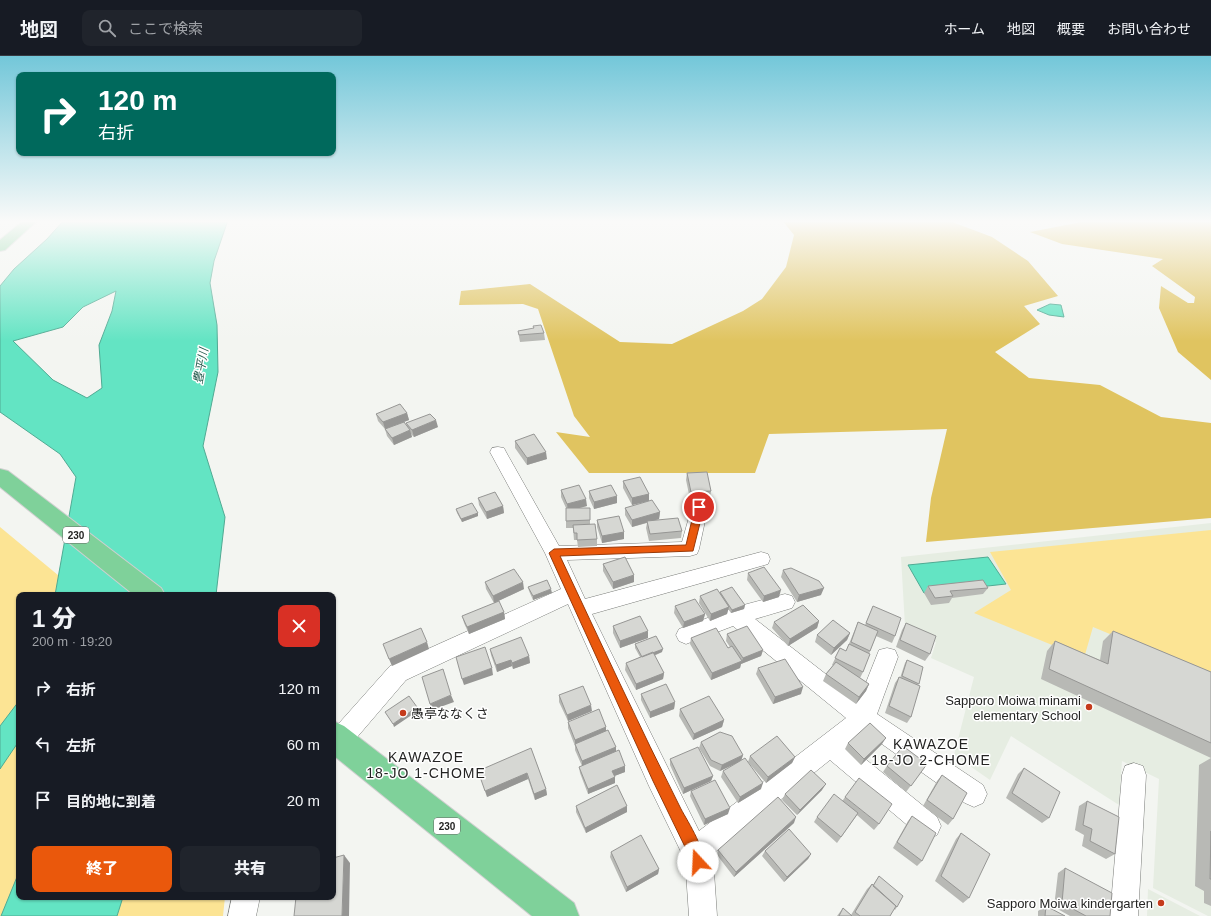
<!DOCTYPE html>
<html lang="ja">
<meta charset="utf-8">
<style>
body{margin:0;font-family:Helvetica,"Noto Sans JP",sans-serif;background:#20242c;color:#f1f3f6;height:100vh;display:flex;flex-direction:column;font-size:15px;white-space:nowrap}
*{box-sizing:border-box;margin:0}
p{font-size:13px;color:#9ea1a6}
.icon{flex:none;width:22px;height:22px;fill:none;stroke:currentColor;stroke-width:2;stroke-linecap:round;stroke-linejoin:round}
.map{position:relative;flex:1;overflow:hidden}
.side{position:absolute;left:16px;top:536px;width:320px;height:308px;display:flex;flex-direction:column;background:#171b24;border-radius:8px;box-shadow:0 1px 3px #0004}
.side>*{flex:none}
.top-card{position:absolute;left:16px;top:16px;width:320px;height:84px;border-radius:8px;box-shadow:0 1px 3px #0004;background:#00695c;color:#fff;overflow:hidden}
.pin{position:absolute;display:grid;place-items:center;width:34px;height:34px;color:#fff;margin:-17px;border:2px solid #fff;border-radius:50%;box-shadow:0 1px 4px #0007}
.me{position:absolute;width:44px;margin:-22px;rotate:340deg;stroke-linejoin:round;filter:drop-shadow(0 0 3px #0008)}
.turn{display:flex;align-items:center;gap:14px;height:84px;padding:0 16px;font-size:18px}
.turn .icon{width:52px;height:52px;stroke-width:2.5}
.turn b{display:block;font-size:28px;line-height:34px}
.round{display:grid;place-items:center;flex:none;width:42px;height:42px;border-radius:8px;background:#20242c}
.head{display:flex;align-items:center;justify-content:space-between;height:68px;padding:0 16px}
h1{font-size:24px;font-weight:800;line-height:30px}
.button{display:flex;gap:8px;margin-top:auto;padding:8px 16px}
.button a{flex:1;height:46px;border-radius:8px;background:#ea580c;color:#fff;font-size:16px;font-weight:800;line-height:46px;text-align:center}
.button a+a{background:#20242c;color:#f1f3f6}
ul{padding:0;list-style:none}
li{display:flex;align-items:center;gap:12px;height:56px;padding:0 16px}
li div{flex:1}
li b{display:block;font-size:15px}
li em{font-style:normal}
header{display:flex;align-items:center;gap:24px;box-sizing:border-box;height:56px;padding:0 20px;background:#171b24;border-bottom:1px solid #363941}
header strong{font-size:19px}
nav{display:flex;gap:22px;margin-inline-start:auto;font-size:14px}
.search{width:280px;height:36px;background:#20242c;display:flex;align-items:center;gap:10px;box-sizing:border-box;padding:0 14px;border-radius:8px;color:#9ea1a6;font-size:15px}
.map>svg:first-child{display:block}
.built{fill:#e6ede2}
.green{fill:#fce494}
.forest{fill:#e0c460}
.water{fill:#63e4c3;stroke:#50aa93;fill-rule:evenodd}
.lines{fill:none;stroke-linecap:round;stroke-linejoin:round}
.street-casing{stroke:#7a7c79;stroke-width:1}
.highway-casing{stroke:#cfcfcf;stroke-width:2}
.street{fill:#fff;fill-rule:evenodd}
.highway{fill:#7fd19a;fill-rule:evenodd}
.wall{fill:#b8b9b5}
.shaded-wall{fill:#969694}
.building{fill:#d6d7d3;stroke:#969694}
.route{fill:#ea580c;stroke:#983908}
.poi-dot{fill:#c53b1b;stroke:#fff;stroke-width:1.5}
.labels{text-anchor:middle;stroke-width:3;stroke-linejoin:round;paint-order:stroke}
.shield{fill:#fff;stroke:#666665;stroke-width:1}
.shield-label{font-size:10px;font-weight:bold;fill:#242423}
.water-label{font-size:12px;font-style:italic;fill:#255b4d;stroke:#fff}
.near-poi-label{font-size:13px;fill:#242423;stroke:#fff;text-anchor:end}
.near-neighbourhood-label{font-size:14px;letter-spacing:1px;fill:#242423;stroke:#fff}
</style>
<header>
<strong>地図</strong>
<div class="search"><svg class="icon" aria-label="search" viewBox="0 0 24 24"><circle cx="10" cy="10" r="6"/><path d="M15 15l6 6"/></svg>ここで検索</div>
<nav><a>ホーム</a><a>地図</a><a>概要</a><a>お問い合わせ</a></nav>
</header>
<div class="map">
<svg width="1211" height="860" viewBox="0 0 1211 860">
<rect width="100%" height="100%" fill="#f3f5f1"/>
<path class="built" d="M 1211,467 L 1211,860 L 1208,860 L 1153,832 L 1159,723 L 1122,705 L 1119,749 L 1011,680 L 990,724 L 954,699 L 974,621 L 931,602 L 936,586 L 905,570 L 901,501 Z
M 1148,833 L 1200,860 L 1147,860 Z"/>
<path class="green" d="M 0,471 L 82,539 L 19,539 L 19,841 L 225,841 L 223,860 L 0,860 Z
M 1211,474 L 1211,620 L 1093,571 L 1084,602 L 974,557 L 1011,534 L 990,496 Z"/>
<path class="forest" d="M 782,164 L 947,164 L 992,181 L 1028,205 L 1058,240 L 1024,250 L 1040,268 L 995,296 L 1029,322 L 1100,329 L 1161,361 L 1211,367 L 1211,462 L 926,486 L 931,442 L 947,373 L 769,378 L 755,417 L 589,417 L 556,376 L 590,381 L 574,360 L 538,253 L 523,248 L 459,249 L 461,235 L 530,228 L 620,286 L 672,288 L 743,255 L 762,243 L 786,211 L 794,179 Z
M 1092,164 L 1211,164 L 1211,324 L 1178,296 L 1159,252 L 1161,230 L 1188,247 L 1194,247 L 1195,241 L 1152,210 L 1163,203 L 1062,188 L 1030,176 Z"/>
<path class="water" d="M 64,164 L 228,164 L 214,205 L 210,227 L 217,269 L 218,316 L 203,390 L 225,461 L 216,539 L 55,539 L 76,421 L 60,398 L 0,356 L 0,230 L 14,213 L 47,183 ZM 116,235 L 112,255 L 99,289 L 102,332 L 87,342 L 53,324 L 13,285 L 63,271 L 83,251 Z
M 1050,248 L 1061,249 L 1064,261 L 1049,259 L 1037,254 Z
M 988,501 L 1006,528 L 924,537 L 908,509 Z
M 19,645 L 19,685 L 0,713 L 0,670 Z
M 19,816 L 19,841 L 123,841 L 117,860 L 1,860 Z"/>
<g class="lines">
<g class="street-casing">
<path id="street" d="M 498,391 L 504,392 L 506,396 L 559,490 L 682,486 L 693,447 L 699,445 L 705,447 L 708,451 L 699,493 L 697,498 L 690,500 L 567,504 L 585,543 L 761,496 L 768,498 L 770,503 L 768,508 L 761,510 L 592,558 L 699,775 L 846,662 L 733,570 L 686,588 L 679,585 L 676,579 L 679,573 L 736,551 L 785,538 L 792,540 L 795,546 L 792,552 L 755,563 L 859,644 L 879,594 L 887,592 L 895,594 L 898,601 L 877,658 L 983,729 L 987,738 L 983,747 L 974,751 L 965,747 L 865,676 L 848,689 L 937,761 L 941,770 L 937,779 L 928,783 L 919,779 L 830,704 L 710,800 L 714,816 L 717,860 L 689,860 L 686,816 L 682,798 L 649,730 L 568,548 L 406,624 L 347,693 L 339,697 L 333,694 L 333,674 L 390,610 L 561,533 L 545,497 L 490,396 L 492,392 Z
M 1134,707 L 1143,710 L 1146,719 L 1138,860 L 1110,860 L 1122,719 L 1125,710 Z
M 232,841 L 260,841 L 256,860 L 228,860 Z"/>
</g>
<g class="highway-casing">
<path id="highway" d="M 24,164 L 38,164 L 5,194 L 0,195 L 0,184 Z
M 0,413 L 8,415 L 161,532 L 165,539 L 134,539 L 0,431 Z
M 333,665 L 344,670 L 574,847 L 579,860 L 532,860 L 333,699 Z"/>
</g>
<use href="#street" class="street"/>
<use href="#highway" class="highway"/>
</g>
<path class="wall" d="M 533,270 L 544,277 L 545,284 L 520,286 L 519,281 L 518,275 L 533,273 Z
M 407,357 L 409,364 L 404,366 L 407,370 L 406,367 L 438,371 L 414,381 L 411,378 L 412,381 L 394,389 L 387,380 L 385,373 L 378,365 L 376,358 Z
M 515,385 L 547,403 L 527,409 L 515,392 Z
M 687,417 L 711,435 L 710,442 L 690,443 L 686,424 Z
M 623,425 L 649,438 L 649,445 L 632,449 L 623,432 Z
M 561,434 L 587,450 L 578,452 L 590,452 L 590,468 L 597,483 L 597,490 L 578,491 L 577,484 L 574,484 L 573,472 L 566,472 L 566,452 L 561,441 Z
M 589,435 L 617,447 L 594,453 L 589,442 Z
M 478,442 L 503,450 L 504,457 L 487,463 L 479,449 Z
M 625,452 L 660,456 L 659,463 L 653,465 L 682,475 L 681,482 L 649,485 L 646,472 L 647,467 L 632,471 L 625,459 Z
M 456,453 L 478,457 L 478,460 L 462,466 L 457,457 Z
M 597,464 L 624,476 L 624,483 L 602,487 L 597,471 Z
M 603,508 L 634,526 L 613,533 L 603,515 Z
M 783,514 L 821,539 L 797,546 L 781,521 Z
M 748,517 L 779,541 L 763,546 L 747,524 Z
M 485,526 L 524,533 L 494,547 L 486,533 Z
M 928,530 L 988,532 L 983,538 L 952,542 L 949,547 L 931,549 L 924,537 Z
M 528,531 L 552,537 L 533,544 L 529,535 Z
M 720,536 L 745,549 L 744,553 L 731,557 L 728,553 L 727,558 L 710,565 L 699,547 L 700,540 L 719,537 Z
M 675,550 L 705,558 L 703,565 L 683,572 L 674,557 Z
M 873,550 L 895,580 L 892,587 L 876,580 L 869,598 L 863,616 L 860,622 L 869,628 L 866,635 L 856,648 L 823,625 L 826,618 L 833,609 L 832,609 L 840,592 L 846,595 L 858,566 L 865,569 Z
M 504,556 L 505,563 L 469,578 L 464,567 L 462,560 Z
M 819,565 L 817,572 L 788,590 L 772,572 L 774,566 Z
M 906,567 L 930,598 L 925,605 L 896,591 L 902,574 Z
M 613,570 L 648,582 L 620,592 L 613,577 Z
M 1113,575 L 1211,616 L 1211,850 L 1204,847 L 1204,835 L 1195,830 L 1199,709 L 1211,702 L 1041,623 L 1047,595 L 1055,585 L 1100,604 L 1103,585 Z
M 850,577 L 847,584 L 831,599 L 815,586 L 817,579 Z
M 727,578 L 763,594 L 761,600 L 741,608 L 740,612 L 711,624 L 690,588 L 691,582 L 728,592 L 730,591 L 726,585 Z
M 635,588 L 662,596 L 654,600 L 664,617 L 663,623 L 636,634 L 625,614 L 626,607 L 640,601 L 635,592 Z
M 490,593 L 529,600 L 530,607 L 513,613 L 512,610 L 497,616 L 491,599 Z
M 907,604 L 919,628 L 917,629 L 911,661 L 907,667 L 885,657 L 895,627 L 899,621 L 900,622 L 905,607 Z
M 758,612 L 801,638 L 773,648 L 756,618 Z
M 641,638 L 675,646 L 674,653 L 650,662 L 641,644 Z
M 559,639 L 592,655 L 568,665 L 559,646 Z
M 680,653 L 724,664 L 722,671 L 693,684 L 679,660 Z
M 568,666 L 606,671 L 606,675 L 616,691 L 616,696 L 625,710 L 625,716 L 614,720 L 615,727 L 588,738 L 580,717 L 579,711 L 582,710 L 575,694 L 575,690 L 568,672 Z
M 701,686 L 743,699 L 741,705 L 720,715 L 710,710 L 699,692 Z
M 848,687 L 882,688 L 861,709 L 845,693 Z
M 531,692 L 546,733 L 547,739 L 535,744 L 528,723 L 487,741 Z
M 750,700 L 795,701 L 792,707 L 766,727 L 748,706 Z
M 670,703 L 713,720 L 711,725 L 683,738 L 670,709 Z
M 927,708 L 906,736 L 883,716 L 887,710 Z
M 1024,712 L 1049,762 L 1042,767 L 1006,742 L 1018,718 Z
M 723,715 L 761,733 L 738,747 L 721,721 Z
M 942,719 L 953,763 L 948,769 L 923,750 L 937,725 Z
M 822,734 L 797,759 L 782,744 L 785,738 Z
M 691,735 L 728,758 L 704,769 L 690,740 Z
M 845,741 L 879,768 L 874,774 L 857,759 L 837,787 L 814,766 L 817,761 L 843,744 Z
M 1087,745 L 1115,798 L 1106,803 L 1082,790 L 1084,779 L 1075,774 L 1079,750 Z
M 576,750 L 627,756 L 586,777 L 576,756 Z
M 912,760 L 922,805 L 917,810 L 893,792 L 908,765 Z
M 794,767 L 734,821 L 717,799 L 718,794 Z
M 961,777 L 969,842 L 963,847 L 935,825 L 956,783 Z
M 765,795 L 811,798 L 808,803 L 784,826 L 762,800 Z
M 611,796 L 659,813 L 658,818 L 626,836 L 610,801 Z
M 1065,812 L 1110,860 L 1070,860 L 1054,851 L 1058,817 Z
M 879,820 L 897,851 L 895,854 L 894,853 L 890,860 L 837,860 L 843,852 L 851,859 L 867,833 L 872,828 L 873,829 Z
M 1046,850 L 1065,860 L 1038,860 L 1038,855 Z"/>
<path class="shaded-wall" d="M 407,357 L 409,364 L 385,373 L 383,366 Z
M 436,364 L 438,371 L 414,381 L 412,374 Z
M 410,374 L 412,381 L 394,389 L 392,382 Z
M 546,396 L 547,403 L 527,409 L 527,402 Z
M 649,438 L 649,445 L 632,449 L 632,442 Z
M 617,440 L 617,447 L 594,453 L 594,446 Z
M 586,443 L 587,450 L 568,455 L 567,448 Z
M 503,450 L 504,457 L 487,463 L 486,456 Z
M 660,456 L 659,463 L 632,471 L 632,464 Z
M 478,457 L 478,460 L 462,466 L 461,463 Z
M 624,476 L 624,483 L 602,487 L 602,480 Z
M 634,519 L 634,526 L 613,533 L 613,526 Z
M 523,526 L 524,533 L 494,547 L 493,540 Z
M 824,532 L 821,539 L 797,546 L 799,539 Z
M 551,533 L 552,537 L 533,544 L 533,540 Z
M 781,534 L 779,541 L 763,546 L 764,540 Z
M 745,549 L 744,553 L 731,557 L 732,554 Z
M 729,551 L 727,558 L 710,565 L 711,558 Z
M 504,556 L 505,563 L 469,578 L 467,571 Z
M 705,558 L 703,565 L 683,572 L 684,566 Z
M 819,565 L 817,572 L 788,590 L 790,583 Z
M 648,575 L 648,582 L 620,592 L 620,585 Z
M 850,577 L 847,584 L 831,599 L 834,592 Z
M 427,586 L 429,593 L 392,610 L 389,603 Z
M 663,593 L 662,596 L 642,604 L 642,601 Z
M 763,594 L 761,600 L 741,608 L 740,612 L 711,624 L 712,617 L 742,605 L 743,602 Z
M 529,600 L 530,607 L 513,613 L 512,607 Z
M 511,604 L 512,610 L 497,616 L 496,609 Z
M 492,612 L 493,619 L 464,629 L 462,623 Z
M 664,617 L 663,623 L 636,634 L 636,628 Z
M 869,628 L 866,635 L 856,648 L 859,641 Z
M 803,631 L 801,638 L 773,648 L 775,641 Z
M 451,639 L 454,646 L 432,654 L 430,648 Z
M 675,646 L 674,653 L 650,662 L 650,656 Z
M 591,649 L 592,655 L 568,665 L 567,659 Z
M 417,651 L 419,654 L 394,671 L 393,668 Z
M 724,664 L 722,671 L 693,684 L 694,678 Z
M 606,671 L 606,677 L 575,688 L 575,684 Z
M 886,682 L 882,688 L 861,709 L 864,703 Z
M 616,691 L 616,697 L 582,711 L 582,705 Z
M 743,699 L 741,705 L 720,715 L 722,709 Z
M 795,701 L 792,707 L 766,727 L 768,721 Z
M 625,710 L 625,716 L 612,721 L 612,715 Z
M 527,717 L 528,723 L 487,741 L 485,735 Z
M 713,720 L 711,725 L 683,738 L 684,732 Z
M 615,721 L 615,727 L 588,738 L 588,733 Z
M 763,727 L 761,733 L 738,747 L 740,741 Z
M 826,728 L 822,734 L 797,759 L 800,754 Z
M 546,733 L 547,739 L 535,744 L 534,738 Z
M 627,750 L 627,756 L 586,777 L 585,772 Z
M 730,752 L 728,758 L 704,769 L 705,763 Z
M 796,761 L 794,767 L 734,821 L 736,816 Z
M 811,798 L 808,803 L 784,826 L 787,821 Z
M 344,799 L 350,807 L 349,860 L 342,860 Z
M 659,813 L 658,818 L 626,836 L 627,831 Z"/>
<path class="building" d="M 541,269 L 544,277 L 519,279 L 518,275 L 534,272 L 533,270 Z
M 400,348 L 407,357 L 383,366 L 376,358 Z
M 430,358 L 436,364 L 412,374 L 406,367 Z
M 404,366 L 410,374 L 392,382 L 385,373 Z
M 534,378 L 546,396 L 527,402 L 515,385 Z
M 707,416 L 711,435 L 691,436 L 687,417 Z
M 640,421 L 649,438 L 632,442 L 623,425 Z
M 579,429 L 586,443 L 567,448 L 561,434 Z
M 611,429 L 617,440 L 594,446 L 589,435 Z
M 495,436 L 503,450 L 486,456 L 478,442 Z
M 652,444 L 660,456 L 632,464 L 625,452 Z
M 472,447 L 478,457 L 461,463 L 456,453 Z
M 566,452 L 590,452 L 590,464 L 566,465 Z
M 619,460 L 624,476 L 602,480 L 597,464 Z
M 678,462 L 682,475 L 650,478 L 647,465 Z
M 595,468 L 597,483 L 577,484 L 577,477 L 574,477 L 573,469 Z
M 625,501 L 634,519 L 613,526 L 603,508 Z
M 764,511 L 781,534 L 764,540 L 748,517 Z
M 791,512 L 819,525 L 824,532 L 799,539 L 783,514 Z
M 514,513 L 523,526 L 493,540 L 485,526 Z
M 547,524 L 551,533 L 533,540 L 528,531 Z
M 983,524 L 988,532 L 950,535 L 953,540 L 935,542 L 928,530 Z
M 732,531 L 745,549 L 732,554 L 720,536 Z
M 717,533 L 729,551 L 711,558 L 700,540 Z
M 695,543 L 705,558 L 684,566 L 675,550 Z
M 499,545 L 504,556 L 467,571 L 462,560 Z
M 803,549 L 819,565 L 790,583 L 774,566 Z
M 873,550 L 901,562 L 895,580 L 866,567 Z
M 640,560 L 648,575 L 620,585 L 613,570 Z
M 833,564 L 850,577 L 834,592 L 817,579 Z
M 858,566 L 878,575 L 870,595 L 851,586 Z
M 906,567 L 936,580 L 930,598 L 900,584 Z
M 747,570 L 763,594 L 743,602 L 727,578 Z
M 421,572 L 427,586 L 389,603 L 383,588 Z
M 716,572 L 728,592 L 732,590 L 742,605 L 712,617 L 691,582 Z
M 1113,575 L 1211,616 L 1211,687 L 1049,613 L 1055,585 L 1108,608 Z
M 656,580 L 663,593 L 642,601 L 635,588 Z
M 521,581 L 529,600 L 512,607 L 511,604 L 496,609 L 490,593 Z
M 849,588 L 870,598 L 863,616 L 835,602 L 840,592 L 846,595 Z
M 485,591 L 492,612 L 462,623 L 456,601 Z
M 653,596 L 664,617 L 636,628 L 626,607 Z
M 785,603 L 803,631 L 775,641 L 758,612 Z
M 907,604 L 923,611 L 919,628 L 902,620 Z
M 836,606 L 869,628 L 859,641 L 826,618 Z
M 443,613 L 451,639 L 430,648 L 422,621 Z
M 899,621 L 920,630 L 911,661 L 889,650 Z
M 666,628 L 675,646 L 650,656 L 641,638 Z
M 583,630 L 591,649 L 567,659 L 559,639 Z
M 409,640 L 417,651 L 393,668 L 385,656 Z
M 709,640 L 724,664 L 694,678 L 680,653 Z
M 599,653 L 606,671 L 575,684 L 568,666 Z
M 870,667 L 886,682 L 864,703 L 848,687 Z
M 608,674 L 616,691 L 582,705 L 575,688 Z
M 720,676 L 732,680 L 743,699 L 722,709 L 711,704 L 701,686 Z
M 777,680 L 795,701 L 768,721 L 750,700 Z
M 903,690 L 927,708 L 911,730 L 887,710 Z
M 698,691 L 713,720 L 684,732 L 670,703 Z
M 531,692 L 546,733 L 534,738 L 527,717 L 485,735 L 478,715 Z
M 619,694 L 625,710 L 612,715 L 615,721 L 588,733 L 579,711 Z
M 745,702 L 763,727 L 740,741 L 723,715 Z
M 1024,712 L 1060,736 L 1049,762 L 1012,737 Z
M 811,714 L 826,728 L 800,754 L 785,738 Z
M 942,719 L 967,737 L 953,763 L 927,744 Z
M 859,722 L 892,748 L 879,768 L 845,741 Z
M 715,724 L 730,752 L 705,763 L 691,735 Z
M 617,729 L 627,750 L 585,772 L 576,750 Z
M 834,738 L 858,757 L 841,781 L 817,761 Z
M 778,741 L 796,761 L 736,816 L 718,794 Z
M 1087,745 L 1119,761 L 1115,798 L 1090,785 L 1092,773 L 1083,769 Z
M 912,760 L 936,777 L 922,805 L 897,786 Z
M 789,773 L 811,798 L 787,821 L 765,795 Z
M 1211,775 L 1211,823 L 1210,823 Z
M 961,777 L 990,798 L 969,842 L 941,820 Z
M 641,779 L 659,813 L 627,831 L 611,796 Z
M 344,799 L 342,860 L 294,860 L 296,841 L 333,841 L 333,802 Z
M 1065,812 L 1112,837 L 1110,860 L 1086,860 L 1062,847 Z
M 879,820 L 903,840 L 897,851 L 896,850 L 873,830 Z
M 872,828 L 896,850 L 890,860 L 860,860 L 855,856 Z
M 1046,850 L 1065,860 L 1045,860 Z
M 843,852 L 852,860 L 839,860 Z"/>
<linearGradient id="sky" x2="0" y2="1"><stop stop-color="#73c7d9"/><stop offset="0.58" stop-color="#fafaf9"/><stop offset="1" stop-color="#fafaf9" stop-opacity="0"/></linearGradient>
<rect width="1211" height="285" fill="url(#sky)"/>
<path class="route" d="M 699,448 L 704,451 L 693,495 L 560,500 C 600,585 639,670 681,753 C 688,766 708,797 703,811 L 698,813 L 693,811 L 688,797 L 653,725 L 549,497 L 554,493 L 686,489 L 695,451 Z"/>
<g class="poi-dot">
<circle cx="1089" cy="651" r="4"/>
<circle cx="403" cy="657" r="4"/>
<circle cx="1161" cy="847" r="4"/>
</g>
<g class="labels">
<g class="shield">
<rect x="63" y="471" width="26" height="16" rx="3"/>
<rect x="434" y="762" width="26" height="16" rx="3"/>
</g>
<g class="shield-label">
<text x="76" y="483">230</text>
<text x="447" y="774">230</text>
</g>
<g class="water-label">
<text transform="translate(201 310) rotate(-80)" y="4">豊平川</text>
</g>
<g class="near-poi-label">
<text x="1081" y="649">Sapporo Moiwa minami<tspan x="1081" dy="15">elementary School</tspan></text>
<text x="411" y="662" text-anchor="start">愚亭ななくさ</text>
<text x="1153" y="852">Sapporo Moiwa kindergarten</text>
</g>
<g class="near-neighbourhood-label">
<text x="931" y="693">KAWAZOE<tspan x="931" dy="16">18-JO 2-CHOME</tspan></text>
<text x="426" y="706">KAWAZOE<tspan x="426" dy="16">18-JO 1-CHOME</tspan></text>
</g>
</g>
</svg>
<div class="pin" style="left:699px;top:451px;background:#d93025"><svg class="icon" aria-label="arrive" viewBox="0 0 24 24"><path d="M6 21V4h12l-3 4 3 4H6"/></svg></div>
<svg class="me" style="left:698px;top:806px" viewBox="-20 -20 40 40"><circle r="19" fill="#fff"/><path d="M0-13L10 11 0 6-10 11z" fill="#ea580c"/></svg>
<div class="top-card">
<div class="turn"><svg class="icon" aria-label="right" viewBox="0 0 24 24"><path d="M7 20v-9h11M14 6l5 5-5 5"/></svg><div><b>120 m</b>右折</div></div>
</div>
<section class="side">
<div class="head"><div><h1>1 分</h1><p>200 m · 19:20</p></div><a class="round" style="background:#d93025;color:#fff"><svg class="icon" aria-label="close" viewBox="0 0 24 24"><path d="M6 6l12 12M18 6L6 18"/></svg></a></div>
<ul>
<li><svg class="icon" aria-label="right" viewBox="0 0 24 24"><path d="M7 20v-9h11M14 6l5 5-5 5"/></svg><div><b>右折</b></div><em>120 m</em></li>
<li><svg class="icon" aria-label="left" viewBox="0 0 24 24"><path d="M17 20v-9H6M10 6l-5 5 5 5"/></svg><div><b>左折</b></div><em>60 m</em></li>
<li><svg class="icon" aria-label="arrive" viewBox="0 0 24 24"><path d="M6 21V4h12l-3 4 3 4H6"/></svg><div><b>目的地に到着</b></div><em>20 m</em></li>
</ul>
<div class="button"><a>終了</a><a>共有</a></div>
</section>
</div>
